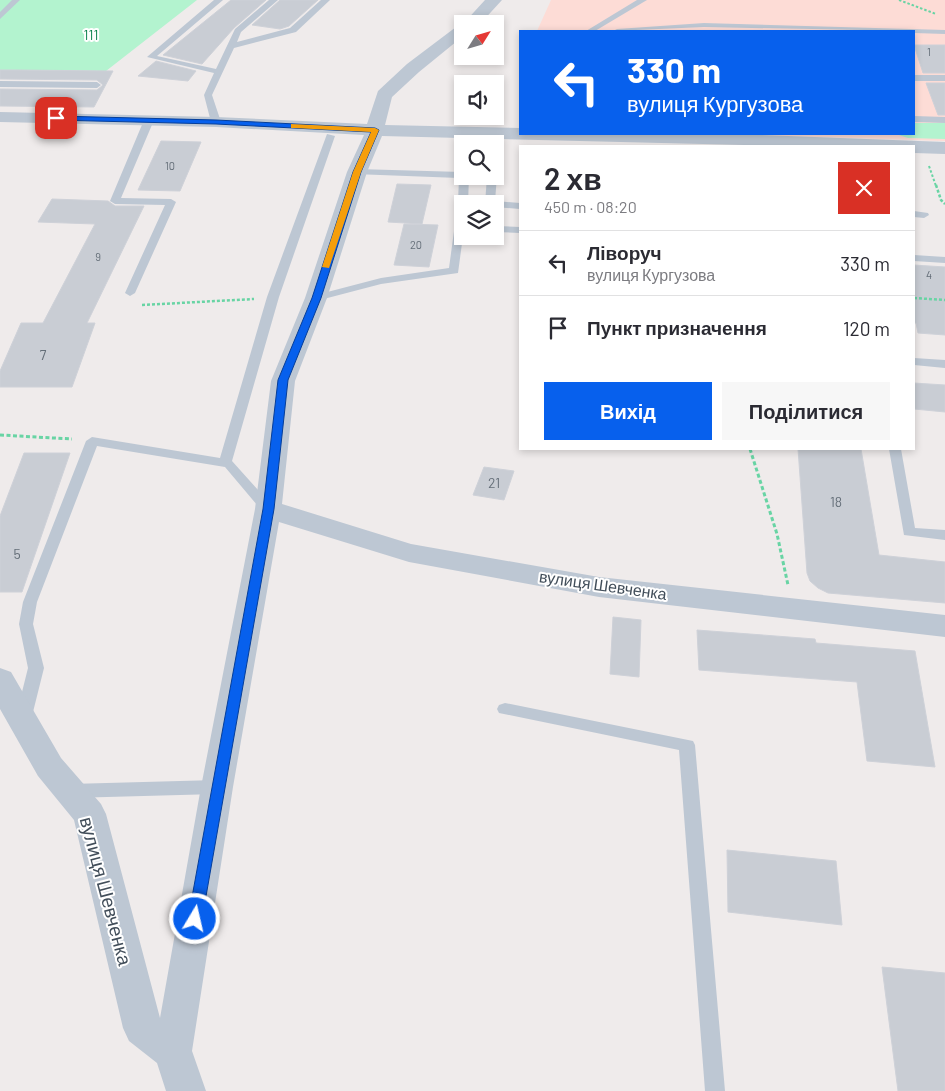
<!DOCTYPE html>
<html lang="uk">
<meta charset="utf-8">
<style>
body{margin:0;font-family:Barlow,sans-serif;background:#f7f7f7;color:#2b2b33;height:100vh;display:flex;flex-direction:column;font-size:19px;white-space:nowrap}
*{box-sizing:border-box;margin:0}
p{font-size:16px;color:#7c7c81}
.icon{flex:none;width:28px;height:28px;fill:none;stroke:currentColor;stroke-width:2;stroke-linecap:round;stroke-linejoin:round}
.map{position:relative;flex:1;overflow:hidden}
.panel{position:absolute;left:519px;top:145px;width:396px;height:305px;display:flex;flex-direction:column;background:#fff;border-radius:0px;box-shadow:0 2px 8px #0003}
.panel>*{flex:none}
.top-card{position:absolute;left:519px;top:30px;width:396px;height:105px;border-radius:0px;box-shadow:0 2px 8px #0003;background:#0760ed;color:#fff;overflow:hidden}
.needle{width:32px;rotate:53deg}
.controls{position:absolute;left:454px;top:15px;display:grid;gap:10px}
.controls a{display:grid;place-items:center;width:50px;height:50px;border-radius:0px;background:#fff;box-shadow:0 2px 8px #0003;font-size:25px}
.pin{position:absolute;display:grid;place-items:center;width:42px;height:42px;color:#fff;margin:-21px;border-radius:10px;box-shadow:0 2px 8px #0006}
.me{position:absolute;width:55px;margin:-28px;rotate:9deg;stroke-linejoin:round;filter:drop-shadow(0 0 4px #0008)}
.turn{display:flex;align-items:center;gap:18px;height:105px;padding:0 25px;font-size:22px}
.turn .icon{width:65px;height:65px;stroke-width:2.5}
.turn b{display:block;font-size:35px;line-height:42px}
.round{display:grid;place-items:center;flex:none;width:52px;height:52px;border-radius:0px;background:#f7f7f7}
.headline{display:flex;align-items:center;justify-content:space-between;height:85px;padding:0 25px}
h1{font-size:30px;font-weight:600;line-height:38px}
.action{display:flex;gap:10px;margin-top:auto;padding:10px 25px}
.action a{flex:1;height:58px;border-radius:0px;background:#0760ed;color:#fff;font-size:20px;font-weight:600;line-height:58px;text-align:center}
.action a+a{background:#f7f7f7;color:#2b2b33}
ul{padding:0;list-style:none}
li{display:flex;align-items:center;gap:15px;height:65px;padding:0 25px;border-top:1px solid #e1e1e2}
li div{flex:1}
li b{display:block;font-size:19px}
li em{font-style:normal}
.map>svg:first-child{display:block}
.medical{fill:#fddcd6}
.green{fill:#b3f3cf}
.building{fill:#c9cdd4;stroke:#ced1d8}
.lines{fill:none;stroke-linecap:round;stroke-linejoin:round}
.path-far2{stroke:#68d4a4;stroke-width:2;stroke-dasharray:2.5 2;stroke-linecap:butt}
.path-far1{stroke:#68d4a4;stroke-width:2.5;stroke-dasharray:3 2;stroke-linecap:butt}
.path{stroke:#68d4a4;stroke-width:3;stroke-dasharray:4 2.5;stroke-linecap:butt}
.lane{fill:#bdc7d3;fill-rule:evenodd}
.street{fill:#bdc7d3;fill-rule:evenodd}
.route{fill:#0760ed;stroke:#053e9a}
.slow{fill:#f59e0b}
.labels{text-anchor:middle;stroke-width:4;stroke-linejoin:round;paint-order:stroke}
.far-number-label{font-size:11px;fill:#646e78}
.far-park-label{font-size:14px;fill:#0d824d;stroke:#fff}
.number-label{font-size:14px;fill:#646e78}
.street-label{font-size:16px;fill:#424e5a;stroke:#fff}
.near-street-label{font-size:19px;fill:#424e5a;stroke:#fff}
</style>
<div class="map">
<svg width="945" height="1091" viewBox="0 0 945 1091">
<rect width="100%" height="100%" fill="#efebeb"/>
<path class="medical" d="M 551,0 L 945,0 L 945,141 L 723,134 L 914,134 L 914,31 L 537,31 Z"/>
<path class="green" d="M 0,0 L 197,0 L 106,71 L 0,70 Z
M 914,123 L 945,123 L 945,139 L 908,138 L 896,134 L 914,134 Z"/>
<path class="building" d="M 231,0 L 266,0 L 234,28 L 202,64 L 163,55 Z
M 280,0 L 318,0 L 289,26 L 280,29 L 252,25 Z
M 914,45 L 945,45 L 945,73 L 923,73 Z
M 156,61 L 196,71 L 188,81 L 138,76 Z
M 0,70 L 16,70 L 113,71 L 94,107 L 0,106 L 0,89 L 97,90 L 103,85 L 97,80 L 0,79 Z
M 926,83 L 945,83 L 945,115 L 938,115 Z
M 161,141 L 201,142 L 180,191 L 138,190 Z
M 397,184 L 431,185 L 422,224 L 388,222 Z
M 52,199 L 108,201 L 115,206 L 144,206 L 87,323 L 95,323 L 72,387 L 0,387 L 0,371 L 21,323 L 43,323 L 95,224 L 38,222 Z
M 404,224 L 438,225 L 429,267 L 394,265 Z
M 914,265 L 945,267 L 945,335 L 918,333 L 916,323 L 914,323 Z
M 914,383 L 945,385 L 945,412 L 914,409 Z
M 798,449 L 861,449 L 879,555 L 945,562 L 945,603 L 828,593 L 818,588 L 810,581 L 807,573 Z
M 24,453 L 70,453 L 22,592 L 0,592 L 0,516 Z
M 484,467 L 514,471 L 504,500 L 473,495 Z
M 613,617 L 641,620 L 639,677 L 610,674 Z
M 697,630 L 815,639 L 816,643 L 915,651 L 935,767 L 867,761 L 857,682 L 699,670 Z
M 727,850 L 836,861 L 842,925 L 728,912 Z
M 882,967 L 945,973 L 945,1091 L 898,1091 Z"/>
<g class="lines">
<path class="path-far2" d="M 899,0 L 936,14
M 929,166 L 936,186"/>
<path class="path-far1" d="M 936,185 L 941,200 L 945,204
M 914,298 L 945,300
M 142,305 L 254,299"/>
<path class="path" d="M 0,435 L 72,439
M 750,449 L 777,534 L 788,585"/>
<path class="lane" d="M 12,0 L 20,0 L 0,19 L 0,12 Z
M 214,0 L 223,0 L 157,56 L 216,69 L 235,29 L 269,0 L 278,0 L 241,32 L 237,42 L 290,28 L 321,0 L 330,0 L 296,32 L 234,48 L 212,95 L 221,122 L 216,125 L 211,122 L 204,95 L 214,73 L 147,57 Z
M 637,0 L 647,0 L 595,31 L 586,31 Z
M 704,23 L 945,30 L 945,34 L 914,33 L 914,31 L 704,27 L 613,31 L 617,29 Z
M 914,75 L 945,75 L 945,81 L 914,81 Z
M 0,81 L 97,82 L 101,85 L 97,88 L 0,87 Z
M 914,116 L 945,117 L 945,123 L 914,122 Z
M 149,117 L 154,120 L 121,198 L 171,199 L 176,202 L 135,293 L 130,296 L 125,293 L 165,205 L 115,204 L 110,201 L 144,120 Z
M 496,130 L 501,133 L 500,145 L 495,148 L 495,144 L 490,144 L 491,133 Z
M 327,134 L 335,136 L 279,297 L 232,461 L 275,509 L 273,512 L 263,512 L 225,467 L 97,446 L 37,602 L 33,624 L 44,668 L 31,720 L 29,724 L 23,726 L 17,724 L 15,720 L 28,668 L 19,624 L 23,602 L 86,441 L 92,437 L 220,458 L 267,297 Z
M 357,169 L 462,172 L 462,176 L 469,176 L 468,204 L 462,204 L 463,236 L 458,273 L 381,284 L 316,301 L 312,300 L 312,296 L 381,278 L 449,268 L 458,202 L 459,178 L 354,174 L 352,172 Z
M 495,174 L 497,176 L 495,201 L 520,203 L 520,209 L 495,207 L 495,204 L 485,204 L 487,176 L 495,176 Z
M 914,211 L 928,213 L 929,215 L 924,218 L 914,217 Z
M 495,226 L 520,227 L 520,233 L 495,232 Z
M 914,255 L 945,257 L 945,263 L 914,261 Z
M 914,358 L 945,360 L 945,368 L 914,365 Z
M 889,449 L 901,449 L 915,528 L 945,530 L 945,540 L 904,535 Z
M 505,703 L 693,741 L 695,745 L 725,1091 L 705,1091 L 679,750 L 499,713 L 497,709 L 499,705 Z
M 217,780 L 223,782 L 225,787 L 223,792 L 217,794 L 70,798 L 64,796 L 62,791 L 64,786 L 70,784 Z"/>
<path class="street" d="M 485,0 L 502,0 L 480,24 L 463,24 Z
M 462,25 L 462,37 L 419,72 L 392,97 L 385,125 L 520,128 L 520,134 L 736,134 L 945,142 L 945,154 L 914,153 L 914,146 L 780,146 L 382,136 L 367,172 L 327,298 L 295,381 L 282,504 L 411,544 L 599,577 L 945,615 L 945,637 L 599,597 L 409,562 L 279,522 L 233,787 L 192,1051 L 206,1091 L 166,1091 L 157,1063 L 129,1041 L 123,1028 L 74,820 L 38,776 L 0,709 L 0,668 L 11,672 L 61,758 L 101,804 L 106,814 L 160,1018 L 201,787 L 255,509 L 271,381 L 305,298 L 347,172 L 364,135 L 216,127 L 0,122 L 0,112 L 216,117 L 367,124 L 378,91 L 407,64 L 456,27 Z"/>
</g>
<path class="route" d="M 56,116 L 216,120 L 375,128 L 379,130 L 361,172 L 321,298 L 288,380 L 274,509 L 202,919 L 200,923 L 195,925 L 190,923 L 188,919 L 263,509 L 278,380 L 312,298 L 353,172 L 371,132 L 216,124 L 53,120 L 53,116 Z"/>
<path class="slow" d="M 291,124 L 375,128 L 379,130 L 361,172 L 329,268 L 322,267 L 353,172 L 371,132 L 294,128 L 291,128 Z"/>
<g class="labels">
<g class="far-number-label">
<text x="929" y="56">1</text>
<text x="170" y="170">10</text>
<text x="416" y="249">20</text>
<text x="98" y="261">9</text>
<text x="929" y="279">4</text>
</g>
<g class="far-park-label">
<text x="91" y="40">111</text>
</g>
<g class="number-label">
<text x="43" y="360">7</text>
<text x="494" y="488">21</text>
<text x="836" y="507">18</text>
<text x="17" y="559">5</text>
</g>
<g class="street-label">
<text transform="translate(603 585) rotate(8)" y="6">вулиця Шевченка</text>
</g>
<g class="near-street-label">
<text transform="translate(106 891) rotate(75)" y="7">вулиця Шевченка</text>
</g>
</g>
</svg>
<div class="controls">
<a><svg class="needle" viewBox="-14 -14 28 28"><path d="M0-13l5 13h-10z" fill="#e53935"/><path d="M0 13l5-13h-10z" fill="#7c7c81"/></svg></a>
<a><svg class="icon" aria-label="sound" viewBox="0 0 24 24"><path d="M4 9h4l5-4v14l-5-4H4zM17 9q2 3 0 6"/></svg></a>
<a><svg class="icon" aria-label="search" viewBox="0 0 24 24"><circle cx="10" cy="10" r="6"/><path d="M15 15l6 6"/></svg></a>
<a><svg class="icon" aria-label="layers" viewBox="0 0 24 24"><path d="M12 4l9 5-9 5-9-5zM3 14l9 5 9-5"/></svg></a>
</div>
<div class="pin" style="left:56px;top:118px;background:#d93025"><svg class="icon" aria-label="arrive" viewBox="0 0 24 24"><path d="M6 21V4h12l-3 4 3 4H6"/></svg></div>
<svg class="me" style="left:195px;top:919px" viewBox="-20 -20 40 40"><circle r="17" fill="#0760ed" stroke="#fff" stroke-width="3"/><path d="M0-11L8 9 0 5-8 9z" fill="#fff"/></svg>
<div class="top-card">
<div class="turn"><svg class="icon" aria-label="left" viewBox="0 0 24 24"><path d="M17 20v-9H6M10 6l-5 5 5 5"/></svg><div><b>330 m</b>вулиця Кургузова</div></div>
</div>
<section class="panel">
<div class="headline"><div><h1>2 хв</h1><p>450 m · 08:20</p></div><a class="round" style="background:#d93025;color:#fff"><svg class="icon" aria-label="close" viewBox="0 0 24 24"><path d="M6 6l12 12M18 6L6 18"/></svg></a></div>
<ul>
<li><svg class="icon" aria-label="left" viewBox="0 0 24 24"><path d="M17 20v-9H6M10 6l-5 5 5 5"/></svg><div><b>Ліворуч</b><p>вулиця Кургузова</p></div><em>330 m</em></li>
<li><svg class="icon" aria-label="arrive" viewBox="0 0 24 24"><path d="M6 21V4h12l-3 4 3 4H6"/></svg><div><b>Пункт призначення</b></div><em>120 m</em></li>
</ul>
<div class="action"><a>Вихід</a><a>Поділитися</a></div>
</section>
</div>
